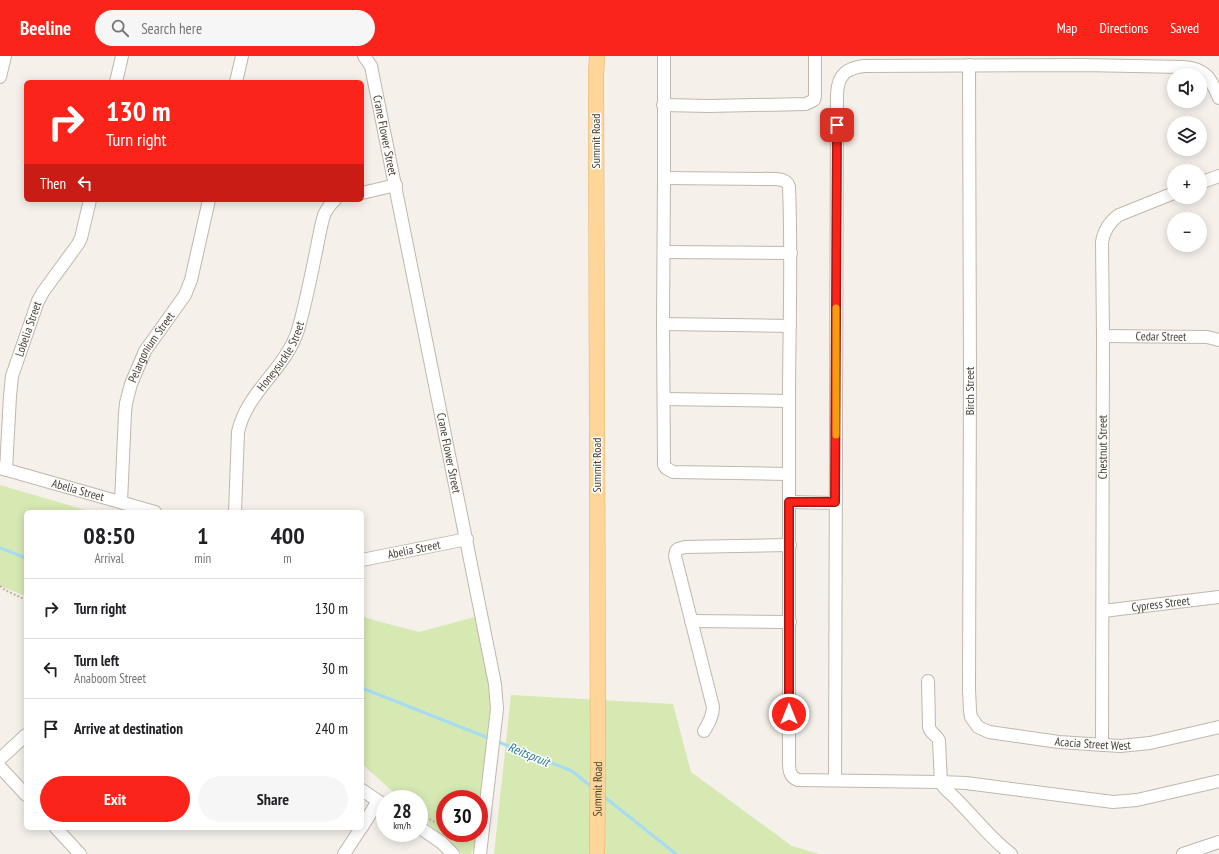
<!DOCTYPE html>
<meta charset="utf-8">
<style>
body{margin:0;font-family:"PT Sans Narrow",sans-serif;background:#f6f6f6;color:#202124;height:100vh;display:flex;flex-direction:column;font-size:15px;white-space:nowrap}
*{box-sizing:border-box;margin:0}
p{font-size:13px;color:#757577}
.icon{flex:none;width:22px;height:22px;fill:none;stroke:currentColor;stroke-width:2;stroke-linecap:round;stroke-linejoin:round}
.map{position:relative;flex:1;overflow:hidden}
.panel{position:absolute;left:24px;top:454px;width:340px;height:320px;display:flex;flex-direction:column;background:#fff;border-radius:6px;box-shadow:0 2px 10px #0003}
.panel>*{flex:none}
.hud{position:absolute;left:24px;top:24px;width:340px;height:122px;border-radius:6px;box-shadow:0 2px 10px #0003;background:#fa241b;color:#fff;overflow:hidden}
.controls{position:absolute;left:1167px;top:12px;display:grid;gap:8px}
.controls a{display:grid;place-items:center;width:40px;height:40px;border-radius:50%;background:#fff;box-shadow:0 2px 10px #0003;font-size:20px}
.speed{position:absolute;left:376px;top:734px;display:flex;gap:8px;font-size:20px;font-weight:700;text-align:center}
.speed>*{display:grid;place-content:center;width:52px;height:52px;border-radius:50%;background:#fff;box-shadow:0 2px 10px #0003;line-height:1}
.speed small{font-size:10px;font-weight:400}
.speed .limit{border:6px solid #d22;background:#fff;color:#111}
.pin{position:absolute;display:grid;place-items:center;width:34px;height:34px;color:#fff;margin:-17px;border-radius:8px;box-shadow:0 2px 6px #0006}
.me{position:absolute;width:44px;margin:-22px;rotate:0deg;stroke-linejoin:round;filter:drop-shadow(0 0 3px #0008)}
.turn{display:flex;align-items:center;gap:14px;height:84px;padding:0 16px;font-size:18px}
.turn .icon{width:52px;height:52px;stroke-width:2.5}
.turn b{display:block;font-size:28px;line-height:34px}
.then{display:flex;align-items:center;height:38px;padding:0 16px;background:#0003;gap:8px;font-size:15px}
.eta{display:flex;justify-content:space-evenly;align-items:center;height:68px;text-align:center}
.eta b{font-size:24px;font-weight:600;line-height:28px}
.primary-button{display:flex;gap:8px;margin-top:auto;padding:8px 16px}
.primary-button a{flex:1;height:46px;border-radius:24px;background:#fa241b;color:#fff;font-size:16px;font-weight:600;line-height:46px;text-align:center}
.primary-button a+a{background:#f6f6f6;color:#202124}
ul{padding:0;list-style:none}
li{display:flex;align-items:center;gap:12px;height:60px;padding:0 16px;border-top:1px solid #e0e0e0}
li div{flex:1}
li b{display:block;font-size:15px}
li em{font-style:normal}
header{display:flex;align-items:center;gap:24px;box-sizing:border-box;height:56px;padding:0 20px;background:#fa241b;color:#fff}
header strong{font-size:19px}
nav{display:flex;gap:22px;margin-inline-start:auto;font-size:14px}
.search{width:280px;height:36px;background:#f6f6f6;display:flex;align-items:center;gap:10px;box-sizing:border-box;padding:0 14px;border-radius:22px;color:#757577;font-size:15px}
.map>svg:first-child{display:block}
.green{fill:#d6e9b3}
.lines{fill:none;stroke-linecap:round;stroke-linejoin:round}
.stream{stroke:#a6dbf1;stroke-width:3}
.minor-casing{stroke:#c0b7ac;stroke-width:14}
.major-casing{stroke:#e4b168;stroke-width:16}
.path{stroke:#c2b19d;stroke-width:2;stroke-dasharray:2 2;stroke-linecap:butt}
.minor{stroke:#fff;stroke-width:12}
.major{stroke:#fed699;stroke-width:15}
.route-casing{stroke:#a21712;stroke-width:10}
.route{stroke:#fa241b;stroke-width:7}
.slow{stroke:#f59e0b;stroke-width:7}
.labels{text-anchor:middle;stroke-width:3;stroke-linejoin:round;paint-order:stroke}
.street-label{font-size:12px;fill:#494038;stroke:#fff}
.water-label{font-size:13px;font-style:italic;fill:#2a7a9d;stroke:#fff}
</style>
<header>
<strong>Beeline</strong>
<div class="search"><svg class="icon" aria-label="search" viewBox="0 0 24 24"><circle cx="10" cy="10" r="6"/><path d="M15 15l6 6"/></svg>Search here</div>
<nav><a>Map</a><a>Directions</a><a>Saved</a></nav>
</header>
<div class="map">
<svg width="1219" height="798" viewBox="0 0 1219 798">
<rect width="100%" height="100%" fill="#f5f0ea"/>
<path class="green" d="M 0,429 L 92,456 L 26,456 L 26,540 L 0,530 Z
M 362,560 L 377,565 L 419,576 L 475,561 L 488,625 L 491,648 L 479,752 L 479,743 L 445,743 L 445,777 L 476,777 L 474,792 L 471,798 L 462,798 L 419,759 L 419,743 L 401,743 L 362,708 Z
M 511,639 L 673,648 L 691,716 L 792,790 L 819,798 L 494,798 Z"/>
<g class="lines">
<path class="stream" d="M 0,492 L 26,502
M 362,632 L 491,683
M 496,685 L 572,715 L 593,732
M 602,739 L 676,798"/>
<g class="minor-casing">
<g id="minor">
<path id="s1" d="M 364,0 L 371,10 L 495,628 L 497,653 L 480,798"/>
<path d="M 664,0 L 664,122 L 663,268 L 664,409 L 666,412 L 673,416 L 789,418"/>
<path id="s2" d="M 969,9 L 970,318 L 969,633 L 970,655 L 971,661 L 978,671 L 989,676 L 1059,686 L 1120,690 L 1150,687 L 1219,671"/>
<path d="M 0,21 L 5,0"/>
<path d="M 116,26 L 122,0"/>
<path d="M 236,26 L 242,0"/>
<path d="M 663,49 L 709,50 L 806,48 L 814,44 L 815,40 L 815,0"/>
<path d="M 664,122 L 776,123 C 782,124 787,124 789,131 C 792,203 789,274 789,345 C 789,465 790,585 789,704 C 789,713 789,721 798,724 L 940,726 L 966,727 L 1113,746 L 1137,744 L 1219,725"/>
<path d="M 1200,127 L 1219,120"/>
<path d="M 362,137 L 396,129"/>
<path d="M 664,196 L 791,197"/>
<path d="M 663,268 L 790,270"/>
<path id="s3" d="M 1103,280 L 1207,281 L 1219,284"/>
<path d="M 664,343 L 789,345"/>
<path id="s4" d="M 0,412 L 155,456"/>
<path id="s5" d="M 6,414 L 10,340 L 12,320 L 38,245 L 43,236 L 78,188 L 81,182 L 90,144"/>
<path id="s6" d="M 121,446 L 125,357 L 126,347 L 131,328 L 145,295 L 185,239 L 191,224 L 209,144"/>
<path d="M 789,446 L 835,447"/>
<path id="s7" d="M 235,456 L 238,376 C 247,335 286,313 298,274 C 306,247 311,219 317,191 C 319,180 321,169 324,159 C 327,153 330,148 335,144"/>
<path id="s8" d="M 362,504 L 467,483"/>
<path id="s9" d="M 1103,555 L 1219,541"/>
<path d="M 691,565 L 790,566"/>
<path d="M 928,625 L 929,671 C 931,679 937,678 939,685 L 941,727 C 945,734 953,739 958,745 C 974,761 993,785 1011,798"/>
<path d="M 704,675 C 709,667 713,660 713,651 L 675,500 L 676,495 L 678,493 L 685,491 L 790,489"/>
<path id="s10" d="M 1102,689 L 1103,280 L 1102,186 C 1104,174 1109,166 1119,159 L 1174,137"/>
<path d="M 0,703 L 26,679"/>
<path d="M 0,711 L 26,739"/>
<path d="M 835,723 L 837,38 C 838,19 846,12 864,10 L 1083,9 L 1183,11 C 1206,12 1211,23 1219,42"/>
<path d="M 362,734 L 384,749"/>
<path d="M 362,771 L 378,745"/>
<path d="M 419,771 L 442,787 L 453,798"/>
<path d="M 56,772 L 80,798"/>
<path d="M 344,798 L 361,772"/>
<path d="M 1183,798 L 1219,786"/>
</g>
</g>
<g class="major-casing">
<g id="major">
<path id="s11" d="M 597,798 L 598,706 L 596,19 L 597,0"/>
</g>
</g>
<path class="path" d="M 0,530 L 5,534 L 26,544
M 419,757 L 443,771 L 445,774"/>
<use href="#minor" class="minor"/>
<use href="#major" class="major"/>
</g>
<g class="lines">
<g class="route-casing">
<path id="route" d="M 789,658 L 789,446 L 835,446 L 837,69"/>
</g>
<use href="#route" class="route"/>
<path class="slow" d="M 836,379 L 836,252"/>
</g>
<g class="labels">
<g class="street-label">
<text dy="4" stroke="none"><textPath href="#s1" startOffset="83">Crane Flower Street</textPath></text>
<text transform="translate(596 85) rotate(-90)" y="4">Summit Road</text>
<text dy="4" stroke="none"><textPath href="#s5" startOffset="144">Lobelia Street</textPath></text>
<text dy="4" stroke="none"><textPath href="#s3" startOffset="58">Cedar Street</textPath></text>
<text dy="4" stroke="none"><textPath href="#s6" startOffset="161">Pelargonium Street</textPath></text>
<text dy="4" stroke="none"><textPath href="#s7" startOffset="168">Honeysuckle Street</textPath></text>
<text transform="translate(970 335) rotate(-90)" y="4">Birch Street</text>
<text dy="4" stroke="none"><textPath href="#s10" startOffset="298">Chestnut Street</textPath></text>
<text dy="4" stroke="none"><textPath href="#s1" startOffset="407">Crane Flower Street</textPath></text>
<text transform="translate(597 409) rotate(-90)" y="4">Summit Road</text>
<text dy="4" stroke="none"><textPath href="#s4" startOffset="81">Abelia Street</textPath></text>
<text dy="4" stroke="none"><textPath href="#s8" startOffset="53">Abelia Street</textPath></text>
<text dy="4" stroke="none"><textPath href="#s9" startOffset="58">Cypress Street</textPath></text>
<text dy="4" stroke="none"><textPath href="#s2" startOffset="781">Acacia Street West</textPath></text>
<text dy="4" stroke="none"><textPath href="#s11" startOffset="65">Summit Road</textPath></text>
</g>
<g class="water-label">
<text transform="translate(529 698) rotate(22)" y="5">Reitspruit</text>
</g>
</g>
</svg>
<div class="controls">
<a><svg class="icon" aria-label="sound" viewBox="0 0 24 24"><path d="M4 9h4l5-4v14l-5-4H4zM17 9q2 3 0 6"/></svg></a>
<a><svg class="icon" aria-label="layers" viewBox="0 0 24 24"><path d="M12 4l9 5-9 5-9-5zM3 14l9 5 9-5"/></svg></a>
<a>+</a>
<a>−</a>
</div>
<div class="speed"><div>28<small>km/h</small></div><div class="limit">30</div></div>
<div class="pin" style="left:837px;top:69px;background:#d93025"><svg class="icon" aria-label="arrive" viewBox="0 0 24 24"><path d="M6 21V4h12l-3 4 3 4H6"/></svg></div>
<svg class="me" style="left:789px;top:658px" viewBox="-20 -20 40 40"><circle r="17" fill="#fa241b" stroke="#fff" stroke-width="3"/><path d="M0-11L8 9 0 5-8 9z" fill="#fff"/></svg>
<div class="hud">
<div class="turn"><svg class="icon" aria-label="right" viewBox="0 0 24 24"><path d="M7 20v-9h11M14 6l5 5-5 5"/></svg><div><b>130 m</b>Turn right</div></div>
<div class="then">Then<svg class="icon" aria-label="left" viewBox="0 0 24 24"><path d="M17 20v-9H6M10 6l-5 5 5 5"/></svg></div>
</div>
<section class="panel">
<div class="eta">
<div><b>08:50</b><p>Arrival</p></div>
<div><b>1</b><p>min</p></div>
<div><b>400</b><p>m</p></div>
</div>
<ul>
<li><svg class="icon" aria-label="right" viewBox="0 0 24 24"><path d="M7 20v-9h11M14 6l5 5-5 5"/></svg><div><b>Turn right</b></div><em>130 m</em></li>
<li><svg class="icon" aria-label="left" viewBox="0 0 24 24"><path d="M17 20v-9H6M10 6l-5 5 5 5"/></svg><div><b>Turn left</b><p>Anaboom Street</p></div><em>30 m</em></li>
<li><svg class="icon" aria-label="arrive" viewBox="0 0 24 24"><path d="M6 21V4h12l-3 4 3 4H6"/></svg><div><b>Arrive at destination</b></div><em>240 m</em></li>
</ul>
<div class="primary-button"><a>Exit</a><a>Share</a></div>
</section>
</div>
